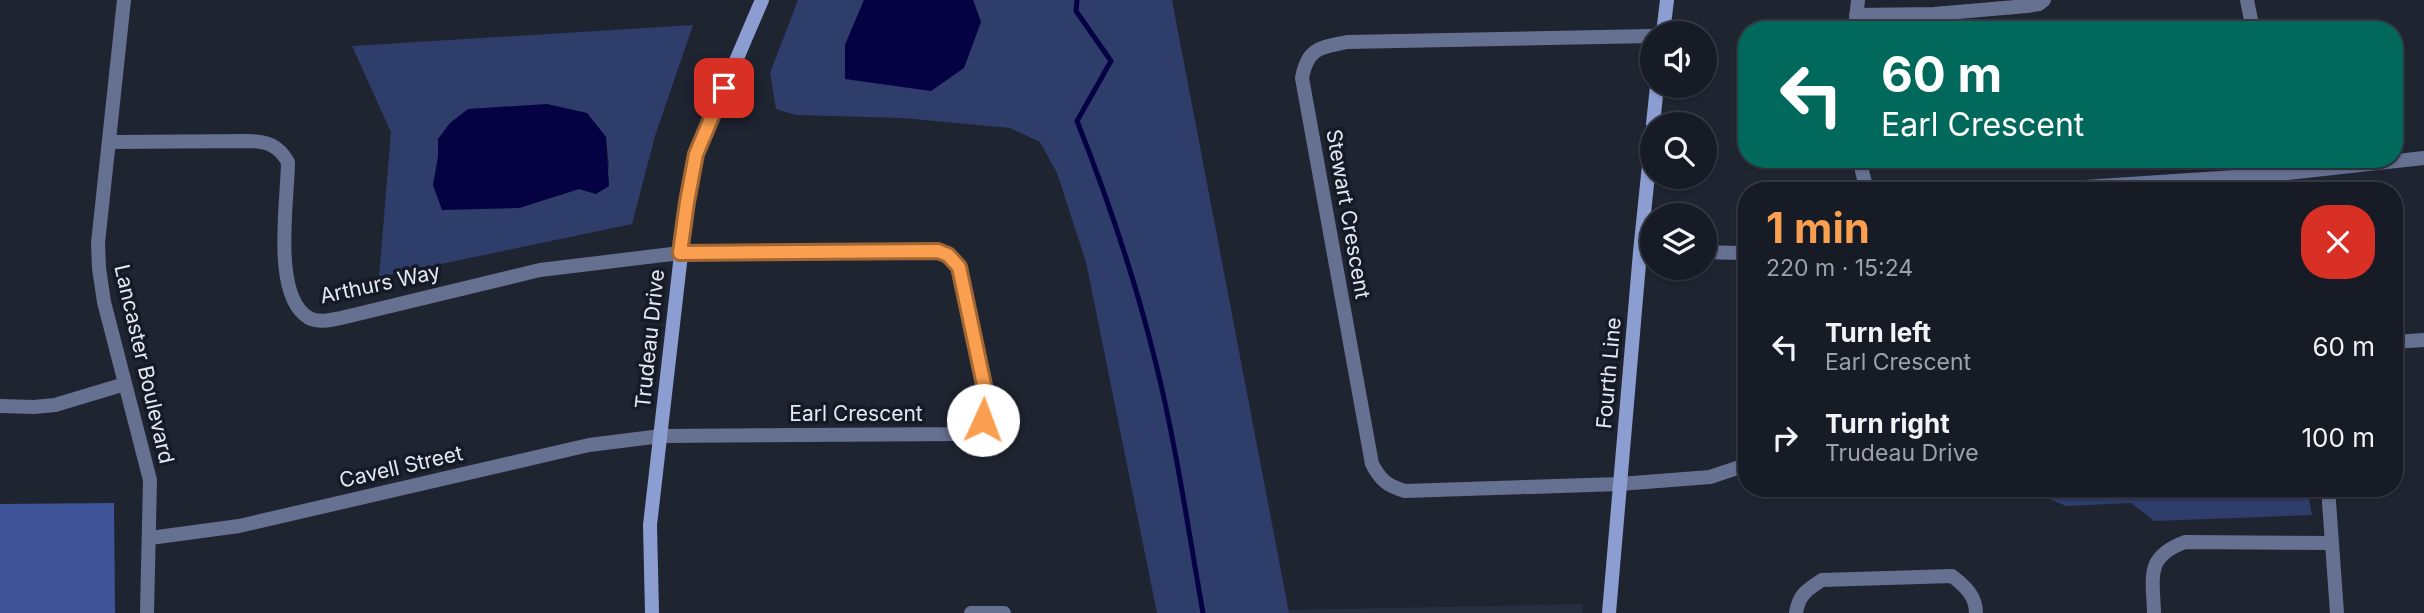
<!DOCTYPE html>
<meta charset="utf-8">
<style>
body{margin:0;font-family:Inter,sans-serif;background:#20242d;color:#f1f3f6;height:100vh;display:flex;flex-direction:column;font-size:26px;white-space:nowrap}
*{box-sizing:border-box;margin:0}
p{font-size:23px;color:#9ea1a7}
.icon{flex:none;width:38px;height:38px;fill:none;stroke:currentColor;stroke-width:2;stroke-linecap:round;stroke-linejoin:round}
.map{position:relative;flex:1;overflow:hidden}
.sheet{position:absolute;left:1738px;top:182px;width:665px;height:315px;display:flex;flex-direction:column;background:#171b25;border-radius:28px;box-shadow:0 2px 5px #0004,0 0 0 2px #363942}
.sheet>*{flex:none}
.guide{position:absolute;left:1738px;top:21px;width:665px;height:147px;border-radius:28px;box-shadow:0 2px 5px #0004,0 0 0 2px #363942;background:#00695c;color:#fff;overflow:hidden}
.buttons{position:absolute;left:1640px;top:21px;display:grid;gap:14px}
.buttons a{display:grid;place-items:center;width:77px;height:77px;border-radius:50%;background:#171b25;box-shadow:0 2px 5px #0004,0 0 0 2px #363942;font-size:35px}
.pin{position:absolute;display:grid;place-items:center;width:60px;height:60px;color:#fff;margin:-30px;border-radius:14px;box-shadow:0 4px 10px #0006}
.me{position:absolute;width:77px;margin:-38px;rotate:2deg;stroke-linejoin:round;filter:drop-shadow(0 0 5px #0008)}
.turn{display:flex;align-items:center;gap:24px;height:147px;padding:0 28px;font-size:32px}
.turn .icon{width:91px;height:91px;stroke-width:2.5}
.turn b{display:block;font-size:49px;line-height:60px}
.round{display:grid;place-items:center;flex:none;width:74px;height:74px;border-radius:28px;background:#20242d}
.summary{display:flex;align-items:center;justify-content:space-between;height:119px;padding:0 28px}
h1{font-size:42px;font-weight:700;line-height:52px;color:#fa9f4f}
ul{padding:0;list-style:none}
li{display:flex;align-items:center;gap:21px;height:91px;padding:0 28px}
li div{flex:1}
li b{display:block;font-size:26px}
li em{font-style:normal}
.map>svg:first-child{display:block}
.built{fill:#272e40}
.green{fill:#2f3d6a;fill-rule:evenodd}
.forest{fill:#3e5398}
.water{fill:#050244}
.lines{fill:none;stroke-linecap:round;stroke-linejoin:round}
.stream{stroke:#050244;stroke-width:5}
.street{stroke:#667192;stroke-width:14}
.secondary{stroke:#8b9dd1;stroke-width:14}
.route-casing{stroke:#a26733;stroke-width:18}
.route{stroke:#fa9f4f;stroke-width:12}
.labels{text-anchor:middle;stroke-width:7;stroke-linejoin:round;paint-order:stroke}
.street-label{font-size:21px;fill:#e4e8f1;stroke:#161a27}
</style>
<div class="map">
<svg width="2424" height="613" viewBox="0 0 2424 613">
<rect width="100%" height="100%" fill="#1f2431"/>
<path class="built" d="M 1583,604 L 1582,613 L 1289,613 L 1288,610 Z"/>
<path class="green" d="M 798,0 L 864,0 L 845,45 L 981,22 L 973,0 L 1172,0 L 1289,613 L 1157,613 L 1086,262 L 1057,173 L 1040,142 L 1010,128 L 903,118 L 796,115 L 776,109 L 770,73 Z
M 693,25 L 655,136 L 632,224 L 379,277 L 391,132 L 352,46 ZM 587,113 L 606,137 L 609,167 L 596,194 L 579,189 L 519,208 L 433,185 L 438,157 L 438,138 Z
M 2022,488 L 2307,488 L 2312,515 L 2154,521 L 2131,503 L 2066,506 Z"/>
<path class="forest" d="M 114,503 L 115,613 L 0,613 L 0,504 Z"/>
<path class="water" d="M 864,0 L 973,0 L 981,22 L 964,68 L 931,91 L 845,79 L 845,45 Z
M 547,104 L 587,113 L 606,137 L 609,186 L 596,194 L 579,189 L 519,208 L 442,210 L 433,185 L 438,157 L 438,139 L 450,123 L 468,109 Z"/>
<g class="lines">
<path class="stream" d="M 1077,0 L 1076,11 L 1111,61 L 1077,121 C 1108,199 1135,279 1155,360 C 1176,443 1188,529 1203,613"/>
<path class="street" d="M 124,0 L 98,243 L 99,268 L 104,302 L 150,480 L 147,613
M 2247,0 L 2253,30
M 1856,15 L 1934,14 L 2027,6 L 2039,4 L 2044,0
M 1855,30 L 1858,0
M 1652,36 L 1347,42 C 1320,48 1308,47 1302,78 L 1372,464 C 1381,481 1388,486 1405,491 L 1620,484 L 1710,477 L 1746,465
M 110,142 L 250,141 C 268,142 278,145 288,162 C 288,199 271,296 309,318 C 319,323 331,320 341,318 L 540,270 L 680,253 L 938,252 L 948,255 L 959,267 L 988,404 C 983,420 978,426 964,434 L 661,436 L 589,445 L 239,526 L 150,538
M 1859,159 L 1867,191
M 2276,159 L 2282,191
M 2024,191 L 2279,174 L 2424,158
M 1704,252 L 1738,253 L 1746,251
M 2394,342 L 2424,340
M 0,406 L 34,407 L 55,405 L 125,384
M 2328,488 L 2337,613
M 971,613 L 1004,613
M 1796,613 C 1799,594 1807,590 1822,580 L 1952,576 C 1965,586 1976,596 1976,613
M 2154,613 C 2153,576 2145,557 2185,542 L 2332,543"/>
<path class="secondary" d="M 1663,33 L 1667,0
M 1653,124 L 1657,86
M 652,613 L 650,525 L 687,202 L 696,154 L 762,0
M 1609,613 L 1640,252 L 1652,136"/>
</g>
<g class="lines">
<g class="route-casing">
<path id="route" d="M 724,88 L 696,154 L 687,202 L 680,253 L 938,251 L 948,255 L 959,267 L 988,404 L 983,420"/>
</g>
<use href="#route" class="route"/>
</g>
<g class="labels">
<g class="street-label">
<text transform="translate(1348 214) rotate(80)" y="7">Stewart Crescent</text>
<text transform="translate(380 284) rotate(-12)" y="7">Arthurs Way</text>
<text transform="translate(650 339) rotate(-84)" y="7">Trudeau Drive</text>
<text transform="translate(144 364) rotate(77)" y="7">Lancaster Boulevard</text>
<text transform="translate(1609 373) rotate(-85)" y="7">Fourth Line</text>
<text x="856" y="421">Earl Crescent</text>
<text transform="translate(401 467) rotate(-13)" y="7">Cavell Street</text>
</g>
</g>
</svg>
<div class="buttons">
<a><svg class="icon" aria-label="sound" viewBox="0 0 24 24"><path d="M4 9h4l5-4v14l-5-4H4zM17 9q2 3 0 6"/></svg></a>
<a><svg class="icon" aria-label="search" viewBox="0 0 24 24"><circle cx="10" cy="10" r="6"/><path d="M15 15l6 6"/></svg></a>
<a><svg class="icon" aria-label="layers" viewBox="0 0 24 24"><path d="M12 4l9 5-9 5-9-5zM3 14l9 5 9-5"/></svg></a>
</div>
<div class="pin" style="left:724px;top:88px;background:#d93025"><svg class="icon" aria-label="arrive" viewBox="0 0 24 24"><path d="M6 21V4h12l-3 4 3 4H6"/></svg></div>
<svg class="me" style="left:983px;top:420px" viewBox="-20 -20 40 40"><circle r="19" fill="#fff"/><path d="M0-13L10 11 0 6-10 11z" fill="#fa9f4f"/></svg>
<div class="guide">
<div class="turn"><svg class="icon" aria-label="left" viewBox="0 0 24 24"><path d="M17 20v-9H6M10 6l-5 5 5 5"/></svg><div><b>60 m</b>Earl Crescent</div></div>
</div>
<section class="sheet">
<div class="summary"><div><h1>1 min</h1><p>220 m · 15:24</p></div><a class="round" style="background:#d93025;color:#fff"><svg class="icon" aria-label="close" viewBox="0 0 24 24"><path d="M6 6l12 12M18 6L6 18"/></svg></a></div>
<ul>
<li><svg class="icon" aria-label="left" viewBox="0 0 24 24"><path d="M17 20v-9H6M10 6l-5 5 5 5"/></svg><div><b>Turn left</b><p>Earl Crescent</p></div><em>60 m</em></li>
<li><svg class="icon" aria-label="right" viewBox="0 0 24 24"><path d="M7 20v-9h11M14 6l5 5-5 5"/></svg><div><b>Turn right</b><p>Trudeau Drive</p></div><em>100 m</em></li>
</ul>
</section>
</div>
